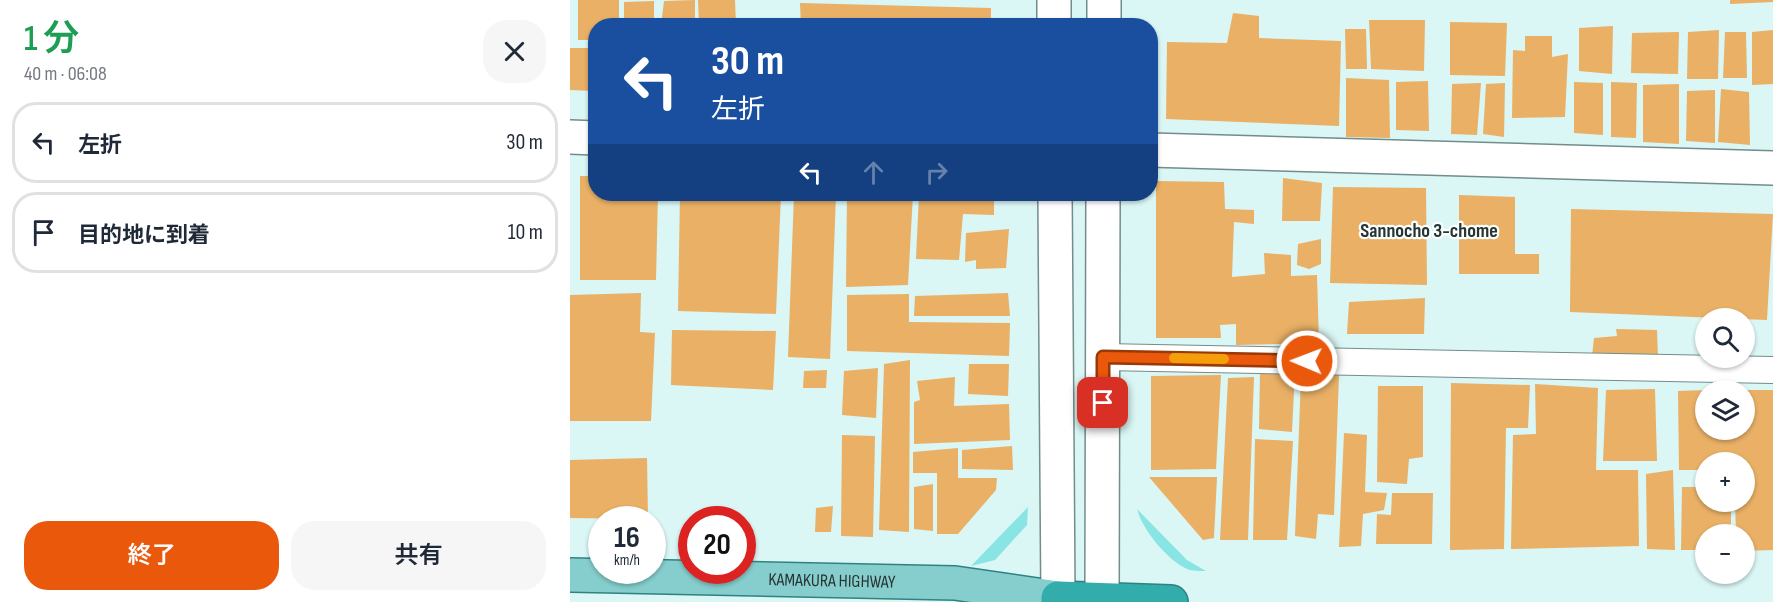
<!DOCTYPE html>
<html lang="ja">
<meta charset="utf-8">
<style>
body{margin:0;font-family:"Sofia Sans Condensed","Noto Sans JP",sans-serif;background:#f6f6f7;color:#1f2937;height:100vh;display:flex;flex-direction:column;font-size:22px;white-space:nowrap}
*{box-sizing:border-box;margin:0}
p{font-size:20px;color:#747a83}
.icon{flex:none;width:33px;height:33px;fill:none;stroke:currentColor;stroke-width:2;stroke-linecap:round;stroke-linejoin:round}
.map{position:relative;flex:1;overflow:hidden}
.side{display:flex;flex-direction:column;background:#fff;width:570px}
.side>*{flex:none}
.guide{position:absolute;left:18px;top:18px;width:570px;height:183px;border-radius:24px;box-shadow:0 2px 4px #0004;background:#1a4fa0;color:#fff;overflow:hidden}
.controls{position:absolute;left:1125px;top:308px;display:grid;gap:12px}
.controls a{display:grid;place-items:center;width:60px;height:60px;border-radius:50%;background:#fff;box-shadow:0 2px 4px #0004;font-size:30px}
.speed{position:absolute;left:18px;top:506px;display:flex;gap:12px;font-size:30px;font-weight:700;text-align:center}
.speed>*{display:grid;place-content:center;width:78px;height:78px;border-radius:50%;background:#fff;box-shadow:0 2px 4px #0004;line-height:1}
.speed small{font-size:15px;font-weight:400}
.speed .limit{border:9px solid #d22;background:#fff;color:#111}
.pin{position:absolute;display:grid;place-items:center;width:51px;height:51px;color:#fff;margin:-26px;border-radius:12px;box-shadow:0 3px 9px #0006}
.me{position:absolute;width:66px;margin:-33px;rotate:271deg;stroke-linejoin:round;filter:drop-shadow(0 0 4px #0008)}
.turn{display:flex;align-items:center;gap:21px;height:126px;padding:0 24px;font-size:27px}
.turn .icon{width:78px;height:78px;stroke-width:2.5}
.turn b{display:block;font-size:42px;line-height:51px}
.lanes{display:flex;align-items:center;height:57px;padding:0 24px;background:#0003;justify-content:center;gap:30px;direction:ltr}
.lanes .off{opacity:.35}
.round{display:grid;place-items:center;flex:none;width:63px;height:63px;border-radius:24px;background:#f6f6f7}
.head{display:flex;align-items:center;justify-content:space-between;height:102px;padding:0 24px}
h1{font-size:36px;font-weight:600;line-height:45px;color:#1e9e55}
.button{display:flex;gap:12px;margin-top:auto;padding:12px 24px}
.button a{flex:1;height:69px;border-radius:24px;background:#ea580c;color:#fff;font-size:24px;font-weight:600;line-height:69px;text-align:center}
.button a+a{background:#f6f6f7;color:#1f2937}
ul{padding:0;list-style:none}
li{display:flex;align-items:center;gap:18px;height:81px;margin:0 12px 9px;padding:0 12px;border:3px solid #e0e1e3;border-radius:24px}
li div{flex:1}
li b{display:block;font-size:22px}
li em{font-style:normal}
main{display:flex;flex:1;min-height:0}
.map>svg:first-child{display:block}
.green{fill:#89e5e4}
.building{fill:#e9b066}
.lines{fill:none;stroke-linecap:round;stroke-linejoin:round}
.lane-casing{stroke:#738c8c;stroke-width:28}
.street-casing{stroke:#738c8c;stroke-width:36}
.secondary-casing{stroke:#738c8c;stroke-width:36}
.primary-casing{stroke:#2f8281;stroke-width:36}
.highway-casing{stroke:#2f8281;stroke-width:36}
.lane{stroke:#fff;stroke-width:26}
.street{stroke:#fff;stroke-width:33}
.secondary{stroke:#fff;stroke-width:33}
.primary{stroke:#85cecd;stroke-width:33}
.highway{stroke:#33adac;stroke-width:33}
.route-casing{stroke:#983908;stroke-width:15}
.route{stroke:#ea580c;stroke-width:10}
.slow{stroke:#f59e0b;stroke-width:10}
.labels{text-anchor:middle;stroke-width:4.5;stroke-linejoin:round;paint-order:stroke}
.street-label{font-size:18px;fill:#283332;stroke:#f9fefe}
.neighbourhood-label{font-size:20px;font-weight:bold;fill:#283332;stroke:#f9fefe}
</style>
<main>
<section class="side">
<div class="head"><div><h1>1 分</h1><p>40 m · 06:08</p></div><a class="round"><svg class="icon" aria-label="close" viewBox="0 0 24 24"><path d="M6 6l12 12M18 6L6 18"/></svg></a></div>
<ul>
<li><svg class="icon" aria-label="left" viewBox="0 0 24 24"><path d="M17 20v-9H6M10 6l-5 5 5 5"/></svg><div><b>左折</b></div><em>30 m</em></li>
<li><svg class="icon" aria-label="arrive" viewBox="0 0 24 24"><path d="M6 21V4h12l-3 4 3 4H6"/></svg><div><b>目的地に到着</b></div><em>10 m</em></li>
</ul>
<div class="button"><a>終了</a><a>共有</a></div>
</section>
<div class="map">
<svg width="1203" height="602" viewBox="0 0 1203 602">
<rect width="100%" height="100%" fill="#daf6f5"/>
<path class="green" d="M 458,507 L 457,525 L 425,560 L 401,566 Z
M 567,509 L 617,560 L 636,571 C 630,571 622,571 617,569 C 597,560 572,529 567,509 Z"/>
<path class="building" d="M 8,0 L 49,0 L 49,26 L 26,26 L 26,40 L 8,40 Z
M 125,0 L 125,26 L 91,26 L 94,1 Z
M 128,0 L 165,0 L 166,26 L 129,26 Z
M 1160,0 L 1203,0 L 1203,2 L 1160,4 Z
M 84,1 L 84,26 L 54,26 L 54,2 Z
M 230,3 L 421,8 L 421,26 L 231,26 Z
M 663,13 L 689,16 L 689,38 L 771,41 L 769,126 L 596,119 L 597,42 L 657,43 Z
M 799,20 L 855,20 L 854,71 L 801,69 Z
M 880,22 L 937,23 L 935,76 L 880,75 Z
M 1043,26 L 1042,74 L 1009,71 L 1009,28 Z
M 775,29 L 796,29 L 797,69 L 776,69 Z
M 1149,30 L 1148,79 L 1117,79 L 1118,32 Z
M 1203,30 L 1203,84 L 1182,85 L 1182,32 Z
M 1109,32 L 1108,74 L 1061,73 L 1062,33 Z
M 1155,32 L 1176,32 L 1177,78 L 1153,78 Z
M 955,36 L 982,36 L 982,57 L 998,54 L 995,117 L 942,118 L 943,50 L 955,51 Z
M 0,48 L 24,48 L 23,91 L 0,90 Z
M 776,78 L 819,80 L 820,138 L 776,137 Z
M 858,81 L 859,131 L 826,130 L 826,82 Z
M 1004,82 L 1033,83 L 1033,135 L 1004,133 Z
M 1041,82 L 1067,83 L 1066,138 L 1041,137 Z
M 911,83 L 907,135 L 881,134 L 882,84 Z
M 935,83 L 934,137 L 913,134 L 916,84 Z
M 1109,84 L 1109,144 L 1073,142 L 1073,85 Z
M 1151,89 L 1179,92 L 1180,145 L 1148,142 Z
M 1145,90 L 1145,143 L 1116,141 L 1117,91 Z
M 10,176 L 26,176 L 26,194 L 88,194 L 86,280 L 10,280 Z
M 713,178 L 752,183 L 750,221 L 712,221 Z
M 586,181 L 654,182 L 655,209 L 684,210 L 684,224 L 664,222 L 662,277 L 695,274 L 694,253 L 721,255 L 721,276 L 747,275 L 749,343 L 666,345 L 666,324 L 650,325 L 651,338 L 586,338 Z
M 763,187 L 856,188 L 857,285 L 760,283 Z
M 110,194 L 211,194 L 206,314 L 108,311 Z
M 224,194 L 266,194 L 260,359 L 218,357 Z
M 277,194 L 343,194 L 338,285 L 276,287 Z
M 349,194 L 424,194 L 424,215 L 393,214 L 389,260 L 346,259 Z
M 889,195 L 945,197 L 945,254 L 969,254 L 969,274 L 889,274 Z
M 1001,209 L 1203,214 L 1197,320 L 1000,312 Z
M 439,229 L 436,268 L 406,269 L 406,260 L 395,262 L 396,233 Z
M 751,239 L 751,264 L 739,269 L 727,265 L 728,244 Z
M 71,293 L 70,332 L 85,333 L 81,421 L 0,421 L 0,295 Z
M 438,293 L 440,316 L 344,316 L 345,296 Z
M 339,294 L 339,322 L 440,323 L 439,356 L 277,351 L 277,295 Z
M 855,298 L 854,334 L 777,334 L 779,302 Z
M 1046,329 L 1087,330 L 1088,357 L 1022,356 L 1024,338 L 1047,336 Z
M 102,330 L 206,331 L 203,390 L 101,385 Z
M 340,360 L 339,532 L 309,530 L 314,364 Z
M 399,364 L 439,364 L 438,396 L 398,394 Z
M 308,368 L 306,418 L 272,415 L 274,371 Z
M 257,370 L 256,388 L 233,388 L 234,371 Z
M 725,371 L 722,432 L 689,429 L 690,372 Z
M 651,375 L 646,469 L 581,470 L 581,376 Z
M 731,375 L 769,375 L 764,515 L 748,514 L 746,539 L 725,536 Z
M 385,377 L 384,406 L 439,404 L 440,440 L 344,444 L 344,402 L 350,400 L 347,381 Z
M 684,377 L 678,540 L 650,540 L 658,378 Z
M 881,383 L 960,385 L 958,428 L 936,428 L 934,549 L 880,550 Z
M 965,384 L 1028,388 L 1026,470 L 1068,470 L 1069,546 L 941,549 L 943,435 L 966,434 Z
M 808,386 L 853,386 L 853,457 L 839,459 L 837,484 L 807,482 Z
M 1085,389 L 1087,461 L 1033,461 L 1036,390 Z
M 1136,390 L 1136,429 L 1174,429 L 1174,390 L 1203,390 L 1203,550 L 1174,551 L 1174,534 L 1166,534 L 1165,501 L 1174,501 L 1174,462 L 1136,462 L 1136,470 L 1109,470 L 1108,391 Z
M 774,433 L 797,435 L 795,492 L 817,493 L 814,510 L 793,514 L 791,546 L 769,547 Z
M 272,435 L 305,436 L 303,537 L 271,536 Z
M 685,439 L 723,441 L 717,540 L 683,540 Z
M 442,446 L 443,470 L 392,469 L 392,450 Z
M 388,448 L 388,478 L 427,478 L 426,490 L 388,534 L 367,534 L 367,473 L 343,473 L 343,452 Z
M 77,458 L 78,519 L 0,518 L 0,460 Z
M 1103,470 L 1105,550 L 1077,549 L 1076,474 Z
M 579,477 L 647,477 L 644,538 L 633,540 Z
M 363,484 L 363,531 L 344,529 L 344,487 Z
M 1112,487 L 1136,487 L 1136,501 L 1161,501 L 1161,534 L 1136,534 L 1136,550 L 1111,550 Z
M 822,493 L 863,493 L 862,544 L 806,544 L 807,514 L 821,515 Z
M 263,506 L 261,532 L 245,532 L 246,508 Z"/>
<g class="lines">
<g class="lane-casing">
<path id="lane" d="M 533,357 L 1203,370"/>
</g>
<g class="street-casing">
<path id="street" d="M 0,137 L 26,138
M 580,150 L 1203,168"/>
</g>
<g class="secondary-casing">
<path id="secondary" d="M 484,0 L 484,26
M 534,26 L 534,0
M 485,194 L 488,598
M 532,600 L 533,194"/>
</g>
<g class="primary-casing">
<g id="primary">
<path id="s1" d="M 0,575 L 385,583 L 488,598"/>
</g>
</g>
<g class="highway-casing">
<path id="highway" d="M 488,602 L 488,598 L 601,602"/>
</g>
<use href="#lane" class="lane"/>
<use href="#street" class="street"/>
<use href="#secondary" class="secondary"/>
<use href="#primary" class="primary"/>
<use href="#highway" class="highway"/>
</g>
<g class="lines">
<g class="route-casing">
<path id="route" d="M 533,403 L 533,357 L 737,361"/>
</g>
<use href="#route" class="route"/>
<path class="slow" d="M 604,358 L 654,359"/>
</g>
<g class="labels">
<g class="street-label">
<text dy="6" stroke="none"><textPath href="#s1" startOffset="262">KAMAKURA HIGHWAY</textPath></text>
</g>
<g class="neighbourhood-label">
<text x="859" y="237">Sannocho 3-chome</text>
</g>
</g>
</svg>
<div class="controls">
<a><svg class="icon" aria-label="search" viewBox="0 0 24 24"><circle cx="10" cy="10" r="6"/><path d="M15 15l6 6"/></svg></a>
<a><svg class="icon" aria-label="layers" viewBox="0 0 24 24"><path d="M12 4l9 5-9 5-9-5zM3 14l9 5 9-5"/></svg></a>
<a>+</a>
<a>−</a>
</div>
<div class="speed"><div>16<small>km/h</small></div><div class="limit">20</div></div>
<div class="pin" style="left:533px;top:403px;background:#d93025"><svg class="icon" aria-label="arrive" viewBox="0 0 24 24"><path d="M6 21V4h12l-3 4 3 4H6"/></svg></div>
<svg class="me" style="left:737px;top:361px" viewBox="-20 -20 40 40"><circle r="17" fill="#ea580c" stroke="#fff" stroke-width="3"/><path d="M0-11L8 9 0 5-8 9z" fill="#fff"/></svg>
<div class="guide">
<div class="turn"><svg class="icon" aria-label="left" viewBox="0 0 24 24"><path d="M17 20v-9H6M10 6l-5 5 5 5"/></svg><div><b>30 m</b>左折</div></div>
<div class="lanes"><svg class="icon" aria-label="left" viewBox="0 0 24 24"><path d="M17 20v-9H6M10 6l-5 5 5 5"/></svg><svg class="icon off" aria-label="ahead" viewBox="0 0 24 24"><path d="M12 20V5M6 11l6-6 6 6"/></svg><svg class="icon off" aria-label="right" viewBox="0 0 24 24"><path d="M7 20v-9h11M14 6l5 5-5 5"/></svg></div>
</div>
</div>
</main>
